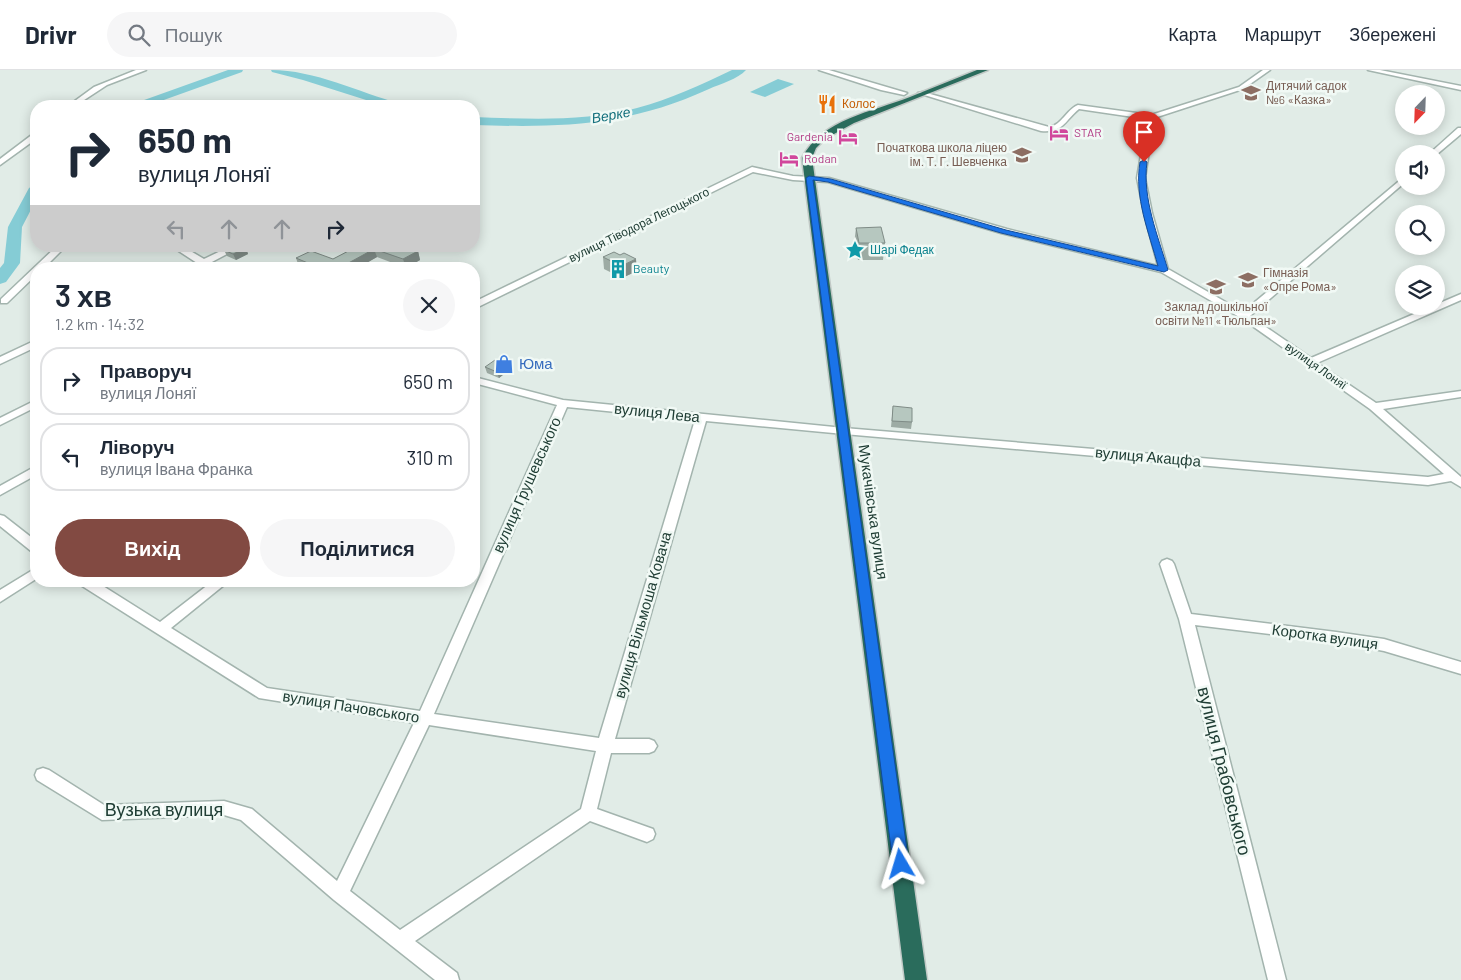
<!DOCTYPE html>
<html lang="uk">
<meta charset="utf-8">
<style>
body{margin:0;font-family:Barlow,sans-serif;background:#f6f6f7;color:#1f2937;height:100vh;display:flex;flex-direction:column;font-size:19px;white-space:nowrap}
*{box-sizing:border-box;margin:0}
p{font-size:16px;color:#747a83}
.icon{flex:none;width:28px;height:28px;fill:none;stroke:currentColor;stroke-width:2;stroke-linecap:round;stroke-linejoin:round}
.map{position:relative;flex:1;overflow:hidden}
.sheet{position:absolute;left:30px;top:192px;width:450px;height:325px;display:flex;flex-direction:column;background:#fff;border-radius:20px;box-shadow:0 2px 12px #0003}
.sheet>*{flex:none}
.top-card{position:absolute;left:30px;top:30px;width:450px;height:152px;border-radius:20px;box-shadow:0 2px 12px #0003;background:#fff;color:#1f2937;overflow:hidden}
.needle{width:32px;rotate:203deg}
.controls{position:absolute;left:1395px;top:15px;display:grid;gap:10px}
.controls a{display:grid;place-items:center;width:50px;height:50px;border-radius:50%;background:#fff;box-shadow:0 2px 12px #0003;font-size:25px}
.pin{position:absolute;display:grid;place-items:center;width:42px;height:42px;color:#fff;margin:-51px -21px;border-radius:50% 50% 50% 0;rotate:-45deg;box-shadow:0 0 5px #0007}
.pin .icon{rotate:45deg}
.me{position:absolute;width:55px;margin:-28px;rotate:353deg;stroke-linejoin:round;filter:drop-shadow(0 0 4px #0008)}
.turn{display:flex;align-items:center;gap:18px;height:105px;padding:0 25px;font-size:22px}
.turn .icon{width:65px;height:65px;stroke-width:2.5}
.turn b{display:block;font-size:35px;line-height:42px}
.lanes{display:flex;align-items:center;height:48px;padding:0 25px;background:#0003;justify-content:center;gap:25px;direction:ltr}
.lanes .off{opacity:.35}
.round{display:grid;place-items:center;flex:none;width:52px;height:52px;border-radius:26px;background:#f6f6f7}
.head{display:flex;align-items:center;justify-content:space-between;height:85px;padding:0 25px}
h1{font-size:30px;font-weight:600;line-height:38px}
.action{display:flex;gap:10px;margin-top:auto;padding:10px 25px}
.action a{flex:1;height:58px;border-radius:30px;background:#824a42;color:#fff;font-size:20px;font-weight:600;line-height:58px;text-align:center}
.action a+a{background:#f6f6f7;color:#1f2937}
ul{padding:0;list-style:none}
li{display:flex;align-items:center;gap:15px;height:68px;margin:0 10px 8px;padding:0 15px;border:2px solid #e0e1e3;border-radius:20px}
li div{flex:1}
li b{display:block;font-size:19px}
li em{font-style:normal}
header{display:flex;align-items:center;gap:30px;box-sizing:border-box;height:70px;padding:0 25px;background:#fff;border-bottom:1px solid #e0e1e3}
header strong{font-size:24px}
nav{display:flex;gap:28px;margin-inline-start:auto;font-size:18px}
.search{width:350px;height:45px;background:#f6f6f7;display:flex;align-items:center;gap:12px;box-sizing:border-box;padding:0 18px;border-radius:28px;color:#747a83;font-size:19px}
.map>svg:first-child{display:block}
.water{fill:#85ccd5}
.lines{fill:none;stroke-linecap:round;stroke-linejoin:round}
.river{fill:#85ccd5;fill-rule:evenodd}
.minor-casing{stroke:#a3b4ae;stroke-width:3}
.highway-casing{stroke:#c1c9c6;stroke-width:3}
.minor{fill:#fff;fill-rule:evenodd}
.highway{fill:#2a6c5c;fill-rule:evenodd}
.wall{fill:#9daba4}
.shaded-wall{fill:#7f8b86}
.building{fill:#b6c7bf;stroke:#7f8b86}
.route{fill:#1a73e8;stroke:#114b97}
.labels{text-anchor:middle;stroke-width:5;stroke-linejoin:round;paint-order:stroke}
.far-education-label{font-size:12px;fill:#785e54;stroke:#f1f9f5;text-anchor:start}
.far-food-label{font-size:12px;fill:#c56008;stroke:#f1f9f5;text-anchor:start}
.far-hotel-label{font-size:12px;fill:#b23c85;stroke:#f1f9f5;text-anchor:start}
.far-street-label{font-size:12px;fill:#203e35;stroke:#f1f9f5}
.far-culture-label{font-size:12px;fill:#0d838f;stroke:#f1f9f5;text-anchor:start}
.far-water-label{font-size:14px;font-style:italic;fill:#16717e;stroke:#f1f9f5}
.shop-label{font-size:15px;fill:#366cbe;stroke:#f1f9f5;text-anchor:start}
.street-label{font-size:15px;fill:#203e35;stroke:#f1f9f5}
.near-street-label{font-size:18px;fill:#203e35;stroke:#f1f9f5}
</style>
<header>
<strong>Drivr</strong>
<div class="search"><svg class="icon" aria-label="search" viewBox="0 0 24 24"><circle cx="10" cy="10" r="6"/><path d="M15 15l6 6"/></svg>Пошук</div>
<nav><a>Карта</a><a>Маршрут</a><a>Збережені</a></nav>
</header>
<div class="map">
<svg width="1461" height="910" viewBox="0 0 1461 910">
<rect width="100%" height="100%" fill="#e1ece7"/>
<path class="water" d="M 778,9 L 794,14 L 765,27 L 750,22 Z"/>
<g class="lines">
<path class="river" d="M 228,0 L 243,0 L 242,2 L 147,36 L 131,36 L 133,34 Z
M 271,0 C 315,0 358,22 401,34 L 403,36 L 385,36 L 303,10 L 272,2 Z
M 732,0 L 746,0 C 738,9 720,14 709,19 C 628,56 561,58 474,55 L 474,47 C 528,49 584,52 637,38 C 670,29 701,15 732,0 Z
M 36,114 L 36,130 L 22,157 L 20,193 L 6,212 L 0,214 L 0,198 L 4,193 L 8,157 L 29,118 Z"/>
<g class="minor-casing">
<path id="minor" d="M 136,0 L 146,0 L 107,15 L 75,36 L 68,36 L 94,17 Z
M 819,0 L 829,0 L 907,23 L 904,25 L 881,20 Z
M 1263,0 L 1270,0 L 1243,19 L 1154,48 L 1145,108 L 1152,143 L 1168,199 L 1243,242 L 1404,107 L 1404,113 L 1250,246 L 1311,288 L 1461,224 L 1461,230 L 1317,293 L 1376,333 L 1461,321 L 1461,327 L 1383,339 L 1461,407 L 1461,417 L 1451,411 L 1428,415 L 844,364 L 706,351 L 615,669 L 649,669 L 654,671 L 657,676 L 654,681 L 649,683 L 611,683 L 597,739 L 653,759 L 655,764 L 653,769 L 647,772 L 590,751 L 415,871 L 457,903 L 459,910 L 435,910 L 334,830 L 241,750 L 224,745 L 102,750 L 37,710 L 35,705 L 37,700 L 43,698 L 49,700 L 104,735 L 224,731 L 252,739 L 337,811 L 414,653 L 259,628 L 79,514 L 78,511 L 95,511 L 160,552 L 213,511 L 229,511 L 171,558 L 267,618 L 420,641 L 557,335 L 474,313 L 474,307 L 563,330 L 844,358 L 1428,407 L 1444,404 L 1370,339 L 1241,248 L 1161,202 L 1001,163 L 828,112 L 793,110 L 753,102 L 474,239 L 474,232 L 752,97 L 793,106 L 829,108 L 1007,159 L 1158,196 L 1144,143 L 1137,108 L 1147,49 L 1079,39 C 1064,51 1064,63 1041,61 L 918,23 L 923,22 L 1049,57 C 1062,55 1066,40 1078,35 L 1151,45 L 1239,17 ZM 567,337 L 695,350 L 599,668 L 434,644 ZM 429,655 L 596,681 L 581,739 L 400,860 L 350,821 Z
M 1368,0 L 1380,0 L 1461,16 L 1461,20 Z
M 1458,58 L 1461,58 L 1461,64 L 1436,85 L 1429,84 Z
M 33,64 L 36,64 L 36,69 L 0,95 L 0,89 Z
M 57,176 L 66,176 L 43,199 L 36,199 L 36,205 L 7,233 L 1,233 L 1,229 Z
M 171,176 L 182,176 L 204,189 L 231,176 L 242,176 L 210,193 L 218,199 L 207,199 L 203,196 L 199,199 L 187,199 L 197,193 Z
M 36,270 L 36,277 L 0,294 L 0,287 Z
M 36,330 L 36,337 L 0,355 L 0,348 Z
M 36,396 L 36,405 L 0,425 L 0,416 Z
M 0,445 L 4,446 L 36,471 L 36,482 L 31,481 L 0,456 Z
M 1167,489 L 1172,491 L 1174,494 L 1191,544 L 1336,562 L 1384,569 L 1461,592 L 1461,604 L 1384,581 L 1336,572 L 1195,555 L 1286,910 L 1268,910 L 1179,549 L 1160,494 L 1162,491 Z
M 36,498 L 36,509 L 0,532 L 0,520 Z"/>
</g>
<g class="highway-casing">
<path id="highway" d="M 977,0 L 988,0 L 854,53 L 825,69 L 816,78 L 812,88 L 927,910 L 905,910 L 802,88 C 822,49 872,42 910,27 C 932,18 955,9 977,0 Z"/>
</g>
<use href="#minor" class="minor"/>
<use href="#highway" class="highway"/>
</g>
<path class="wall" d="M 856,158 L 885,173 L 883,190 L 858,190 L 854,174 Z
M 201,176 L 226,176 L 215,182 Z
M 343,176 L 404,176 L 418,181 L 420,190 L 406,198 L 377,187 L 356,199 L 303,199 L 299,197 L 296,188 L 333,189 L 352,179 Z
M 246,178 L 248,184 L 236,190 L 227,186 L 224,180 Z
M 603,187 L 637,201 L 622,208 L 604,199 Z
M 485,297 L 508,301 L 499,308 L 487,303 Z
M 893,336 L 912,352 L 911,359 L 891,357 Z"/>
<path class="shaded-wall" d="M 213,176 L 226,176 L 215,182 Z
M 246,178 L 248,184 L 236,190 L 233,184 Z
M 374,179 L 377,187 L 356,199 L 344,199 L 343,196 Z
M 418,181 L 420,190 L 406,198 L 403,189 Z
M 636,189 L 637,201 L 622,208 L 621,196 Z
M 507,295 L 508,301 L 499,308 L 497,302 Z"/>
<path class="building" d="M 881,157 L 885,173 L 859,173 L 856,158 Z
M 232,176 L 241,176 L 246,178 L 233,184 L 224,180 Z
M 358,176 L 404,176 L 418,181 L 403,189 L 374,179 L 343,196 L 351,199 L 322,199 L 296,188 L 311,181 L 333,189 Z
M 614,182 L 620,185 L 624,183 L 636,189 L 621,196 L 603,187 Z
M 495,290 L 507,295 L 497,302 L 485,297 Z
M 893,336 L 912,338 L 912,352 L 892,351 Z"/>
<path class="route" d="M 1144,90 L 1147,92 C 1142,128 1158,166 1168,200 L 1164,202 L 1001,163 L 828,112 L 813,110 L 909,794 L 907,800 L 901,802 L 896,800 L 893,794 L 806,108 L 809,106 L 831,109 L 1006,160 L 1158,196 C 1149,163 1134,127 1140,92 Z"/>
<defs>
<g id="school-bare" transform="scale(1.5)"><path d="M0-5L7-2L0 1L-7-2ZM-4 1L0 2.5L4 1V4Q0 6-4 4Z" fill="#8d6e63" stroke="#f1f9f5" stroke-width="2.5" paint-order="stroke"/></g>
<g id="restaurant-bare" transform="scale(1.5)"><path d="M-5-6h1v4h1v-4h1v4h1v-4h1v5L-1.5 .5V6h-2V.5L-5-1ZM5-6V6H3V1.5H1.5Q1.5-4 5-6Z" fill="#e8710a" stroke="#f1f9f5" stroke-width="2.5" paint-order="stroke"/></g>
<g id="hotel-bare" transform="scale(1.5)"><path d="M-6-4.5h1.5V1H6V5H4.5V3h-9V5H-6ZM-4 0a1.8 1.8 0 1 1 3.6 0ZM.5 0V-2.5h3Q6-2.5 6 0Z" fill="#d1479c" stroke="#f1f9f5" stroke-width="2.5" paint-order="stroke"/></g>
<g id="sight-bare" transform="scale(1.5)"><path d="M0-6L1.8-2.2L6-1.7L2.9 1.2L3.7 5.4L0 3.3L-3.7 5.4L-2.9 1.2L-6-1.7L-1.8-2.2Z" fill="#0f9aa8" stroke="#f1f9f5" stroke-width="2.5" paint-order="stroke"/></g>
<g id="building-bare" transform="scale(1.5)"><path d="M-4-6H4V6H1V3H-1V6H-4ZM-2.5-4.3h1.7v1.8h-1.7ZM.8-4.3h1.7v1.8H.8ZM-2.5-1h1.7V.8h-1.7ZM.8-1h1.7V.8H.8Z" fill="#0f9aa8" stroke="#f1f9f5" stroke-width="2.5" paint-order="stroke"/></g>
<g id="shop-bare" transform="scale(1.5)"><path d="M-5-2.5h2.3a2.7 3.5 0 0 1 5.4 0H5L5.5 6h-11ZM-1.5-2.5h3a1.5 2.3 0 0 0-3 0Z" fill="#3f7fe0" stroke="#f1f9f5" stroke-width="2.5" paint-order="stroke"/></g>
</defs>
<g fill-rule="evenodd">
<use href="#school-bare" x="1251" y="23"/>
<use href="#restaurant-bare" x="827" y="34"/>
<use href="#hotel-bare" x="1059" y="63"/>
<use href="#hotel-bare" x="848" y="67"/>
<use href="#school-bare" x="1022" y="85"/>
<use href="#hotel-bare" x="789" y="89"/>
<use href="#sight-bare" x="855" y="180"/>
<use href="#building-bare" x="618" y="199"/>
<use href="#school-bare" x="1248" y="210"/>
<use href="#school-bare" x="1216" y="217"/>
<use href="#shop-bare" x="504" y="294"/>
</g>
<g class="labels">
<g class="far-education-label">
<text x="1266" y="20">Дитячий садок<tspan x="1266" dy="14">№6 «Казка»</tspan></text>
<text x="1007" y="82" text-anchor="end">Початкова школа ліцею<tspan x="1007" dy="14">ім. Т. Г. Шевченка</tspan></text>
<text x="1263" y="207">Гімназія<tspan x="1263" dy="14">«Опре Рома»</tspan></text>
<text x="1216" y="241" text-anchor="middle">Заклад дошкільної<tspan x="1216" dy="14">освіти №11 «Тюльпан»</tspan></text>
</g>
<g class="far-food-label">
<text x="842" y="38">Колос</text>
</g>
<g class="far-hotel-label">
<text x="1074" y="67">STAR</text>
<text x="833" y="71" text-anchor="end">Gardenia</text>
<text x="804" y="93">Rodan</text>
</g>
<g class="far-street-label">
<text transform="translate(639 155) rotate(-26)" y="4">вулиця Тіводора Легоцького</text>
<text transform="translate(1316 296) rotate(35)" y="4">вулиця Лоняї</text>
</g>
<g class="far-culture-label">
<text x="870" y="184">Шарі Федак</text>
<text x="633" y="203">Beauty</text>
</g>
<g class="far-water-label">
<text transform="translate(611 45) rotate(-10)" y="5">Верке</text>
</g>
<g class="shop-label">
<text x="519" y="299">Юма</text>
</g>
<g class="street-label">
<text transform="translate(657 343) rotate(6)" y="5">вулиця Лева</text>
<text transform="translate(1148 387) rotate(5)" y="5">вулиця Акацфа</text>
<text transform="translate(527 415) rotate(-66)" y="5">вулиця Грушевського</text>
<text transform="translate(873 442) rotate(82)" y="5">Мукачівська вулиця</text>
<text transform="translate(643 545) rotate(-74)" y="5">вулиця Вільмоша Ковача</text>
<text transform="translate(1325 567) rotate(8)" y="5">Коротка вулиця</text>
<text transform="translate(351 637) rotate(9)" y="5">вулиця Пачовського</text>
</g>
<g class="near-street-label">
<text transform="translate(1224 701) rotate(76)" y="6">вулиця Грабовського</text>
<text x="164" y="746">Вузька вулиця</text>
</g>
</g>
</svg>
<div class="controls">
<a><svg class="needle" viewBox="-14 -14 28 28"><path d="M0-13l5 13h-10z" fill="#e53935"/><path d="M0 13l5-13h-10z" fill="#747a83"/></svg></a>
<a><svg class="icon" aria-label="sound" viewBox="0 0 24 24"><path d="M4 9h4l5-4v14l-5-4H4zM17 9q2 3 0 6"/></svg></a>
<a><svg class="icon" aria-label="search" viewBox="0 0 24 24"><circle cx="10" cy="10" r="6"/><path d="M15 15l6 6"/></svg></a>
<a><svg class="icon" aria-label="layers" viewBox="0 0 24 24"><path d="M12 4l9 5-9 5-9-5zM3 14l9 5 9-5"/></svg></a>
</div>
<div class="pin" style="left:1144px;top:92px;background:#d93025"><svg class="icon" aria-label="arrive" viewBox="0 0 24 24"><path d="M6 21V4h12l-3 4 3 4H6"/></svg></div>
<svg class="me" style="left:901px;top:794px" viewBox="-20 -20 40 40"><path d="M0-17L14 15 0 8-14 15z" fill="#1a73e8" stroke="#fff" stroke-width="4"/></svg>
<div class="top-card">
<div class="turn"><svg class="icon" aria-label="right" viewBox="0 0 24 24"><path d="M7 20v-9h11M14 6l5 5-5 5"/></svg><div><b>650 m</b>вулиця Лоняї</div></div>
<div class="lanes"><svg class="icon off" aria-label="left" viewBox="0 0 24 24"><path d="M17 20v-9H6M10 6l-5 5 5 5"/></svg><svg class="icon off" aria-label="ahead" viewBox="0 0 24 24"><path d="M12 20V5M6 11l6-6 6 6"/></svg><svg class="icon off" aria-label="ahead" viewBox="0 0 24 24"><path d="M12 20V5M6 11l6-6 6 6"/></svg><svg class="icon" aria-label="right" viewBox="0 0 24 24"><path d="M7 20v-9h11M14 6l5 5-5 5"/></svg></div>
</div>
<section class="sheet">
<div class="head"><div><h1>3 хв</h1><p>1.2 km · 14:32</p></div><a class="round"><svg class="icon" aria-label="close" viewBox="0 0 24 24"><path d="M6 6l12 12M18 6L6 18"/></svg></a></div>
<ul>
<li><svg class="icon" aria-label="right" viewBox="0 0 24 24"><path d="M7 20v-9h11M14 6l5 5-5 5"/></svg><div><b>Праворуч</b><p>вулиця Лоняї</p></div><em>650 m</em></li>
<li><svg class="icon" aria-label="left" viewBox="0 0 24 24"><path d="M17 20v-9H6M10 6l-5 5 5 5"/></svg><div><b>Ліворуч</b><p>вулиця Івана Франка</p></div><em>310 m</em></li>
</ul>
<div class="action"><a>Вихід</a><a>Поділитися</a></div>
</section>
</div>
